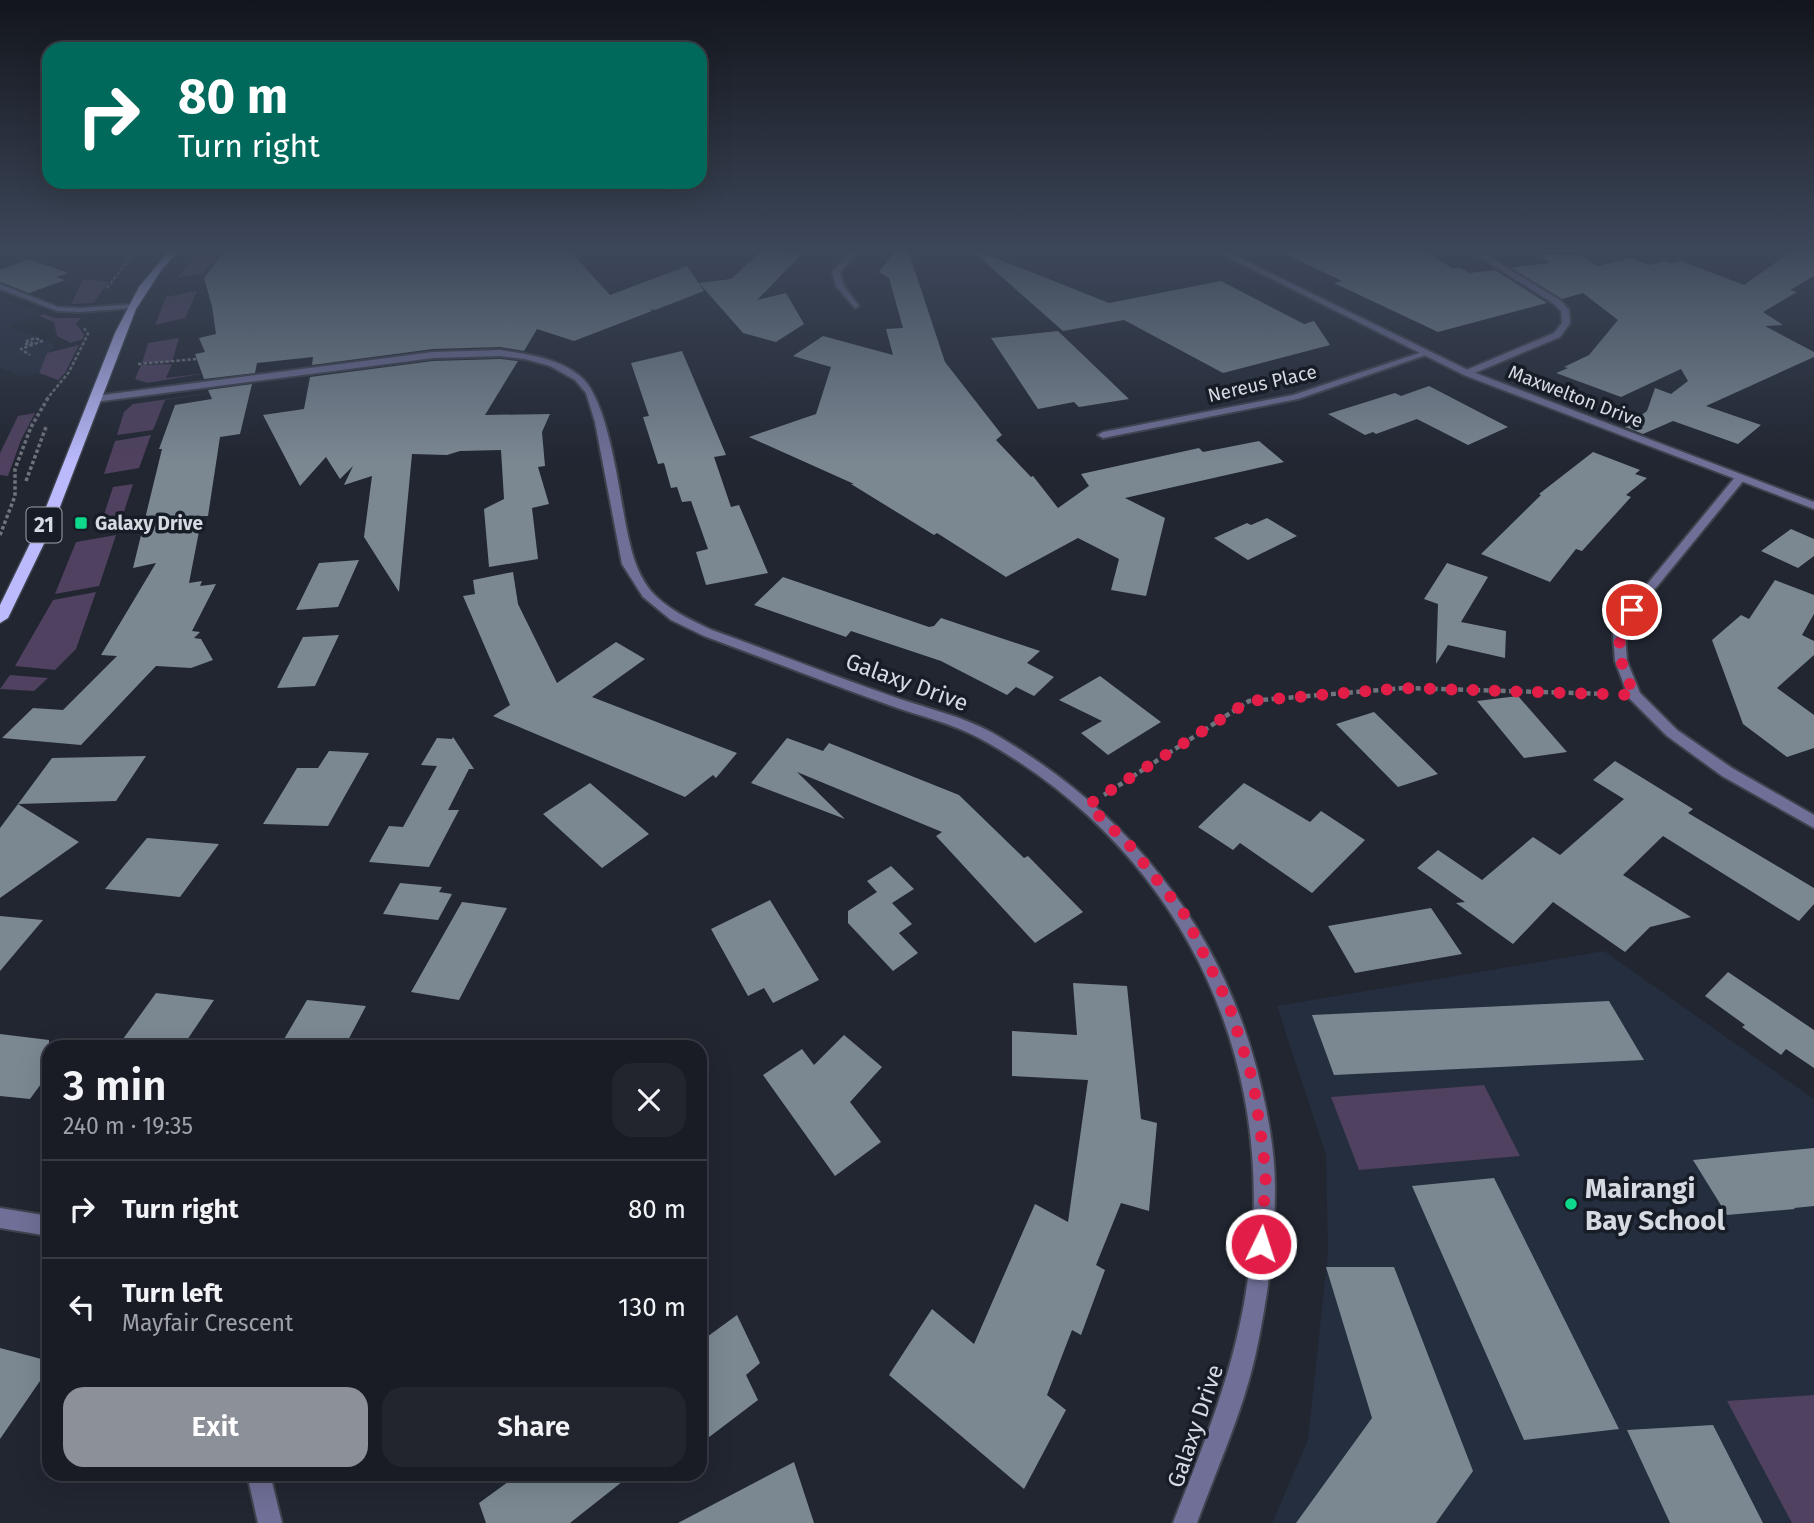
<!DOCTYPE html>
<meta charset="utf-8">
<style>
body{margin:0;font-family:"Fira Sans",sans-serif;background:#22252d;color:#f1f3f6;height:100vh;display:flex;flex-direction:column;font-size:26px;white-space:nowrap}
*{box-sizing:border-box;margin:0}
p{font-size:23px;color:#9fa1a7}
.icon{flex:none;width:38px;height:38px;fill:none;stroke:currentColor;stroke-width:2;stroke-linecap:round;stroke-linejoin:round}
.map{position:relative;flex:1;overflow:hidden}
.sheet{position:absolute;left:42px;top:1040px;width:665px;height:441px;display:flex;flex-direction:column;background:#191c25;border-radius:21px;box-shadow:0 7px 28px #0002,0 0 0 2px #373a42}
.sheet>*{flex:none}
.top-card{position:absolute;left:42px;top:42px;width:665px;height:147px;border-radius:21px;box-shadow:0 7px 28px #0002,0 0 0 2px #373a42;background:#00695c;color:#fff;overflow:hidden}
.pin{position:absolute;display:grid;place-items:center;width:60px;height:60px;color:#fff;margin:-30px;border:4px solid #fff;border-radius:50%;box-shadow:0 2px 7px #0007}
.me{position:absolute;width:77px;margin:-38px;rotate:4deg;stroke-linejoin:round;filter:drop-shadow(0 0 5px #0008)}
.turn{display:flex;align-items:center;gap:24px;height:147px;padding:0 21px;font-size:32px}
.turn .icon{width:91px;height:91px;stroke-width:2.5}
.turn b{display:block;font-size:49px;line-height:60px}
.round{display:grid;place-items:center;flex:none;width:74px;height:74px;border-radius:21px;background:#22252d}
.head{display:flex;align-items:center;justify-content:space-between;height:119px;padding:0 21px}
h1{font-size:42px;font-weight:600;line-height:52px}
.cta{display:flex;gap:14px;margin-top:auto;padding:14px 21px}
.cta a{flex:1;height:80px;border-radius:21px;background:#8c9099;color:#fff;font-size:28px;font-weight:600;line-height:80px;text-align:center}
.cta a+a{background:#22252d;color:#f1f3f6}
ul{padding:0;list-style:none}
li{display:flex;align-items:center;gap:21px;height:98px;padding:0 21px;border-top:2px solid #373a42}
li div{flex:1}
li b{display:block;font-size:26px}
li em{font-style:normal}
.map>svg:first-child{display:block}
.built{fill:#252e3e}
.green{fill:#4f415f}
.building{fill:#7b8892}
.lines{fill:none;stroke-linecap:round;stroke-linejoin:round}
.minor-casing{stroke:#3e434d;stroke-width:4}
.tertiary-casing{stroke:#3e434d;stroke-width:4}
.primary-casing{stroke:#3e434d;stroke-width:3}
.path-far2{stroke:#6e737c;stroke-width:2.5;stroke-dasharray:3.5 2;stroke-linecap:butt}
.path-far1{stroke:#6e737c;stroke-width:3.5;stroke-dasharray:3.5 2.5;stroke-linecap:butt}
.path{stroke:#6e737c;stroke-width:4.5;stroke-dasharray:5 3.5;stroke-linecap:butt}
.minor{fill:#6f6f97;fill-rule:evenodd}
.tertiary{fill:#6f6f97;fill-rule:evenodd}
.primary{fill:#babafd;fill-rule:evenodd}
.route{stroke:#e11d48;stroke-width:12;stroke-dasharray:0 21.6}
.poi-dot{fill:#0ed98a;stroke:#171d27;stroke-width:2.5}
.labels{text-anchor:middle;stroke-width:7;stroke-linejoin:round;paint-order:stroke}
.far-street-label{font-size:19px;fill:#d6dae1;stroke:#171d27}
.far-poi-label{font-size:19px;font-weight:bold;fill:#d6dae1;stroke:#171d27;text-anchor:start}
.shield{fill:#171d27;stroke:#9da1a9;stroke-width:2}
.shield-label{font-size:21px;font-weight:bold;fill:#d6dae1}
.street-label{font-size:23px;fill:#d6dae1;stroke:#171d27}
.near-poi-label{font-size:28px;font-weight:bold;fill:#d6dae1;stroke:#171d27;text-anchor:start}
</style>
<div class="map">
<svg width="1814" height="1523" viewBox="0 0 1814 1523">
<rect width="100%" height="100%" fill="#212631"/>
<path class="built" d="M 0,297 L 41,313 L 8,326 L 54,344 L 53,350 L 47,353 L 39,373 L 23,377 L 0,368 Z
M 1604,951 L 1814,1099 L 1814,1523 L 1272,1523 L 1308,1440 L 1328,1252 L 1326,1155 L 1277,1006 Z"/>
<path class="green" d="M 200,250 L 222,250 L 203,274 L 177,278 Z
M 83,279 L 109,282 L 93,303 L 71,304 Z
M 197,291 L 185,318 L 155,325 L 166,297 Z
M 44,314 L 55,318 L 81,318 L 76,324 L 84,334 L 83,339 L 71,343 L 57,336 L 54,322 L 38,316 Z
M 179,338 L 172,362 L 142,363 L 148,343 Z
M 79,345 L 65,373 L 58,380 L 39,373 L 47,353 Z
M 172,364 L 166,378 L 207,373 L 147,383 L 135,379 L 141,365 Z
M 232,390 L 165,400 L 153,430 L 117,435 L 124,412 L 133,404 Z
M 35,413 L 21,440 L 8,476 L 0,475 L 0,453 L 18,416 Z
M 151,435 L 139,468 L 104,474 L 115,441 Z
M 133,484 L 118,530 L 98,533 L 113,487 Z
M 116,535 L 99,586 L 55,594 L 76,542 Z
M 96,592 L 76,649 L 55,670 L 15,666 L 53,600 Z
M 10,675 L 48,678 L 34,691 L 0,689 Z
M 1484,1085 L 1520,1156 L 1359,1170 L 1331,1097 Z
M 1814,1395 L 1814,1523 L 1792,1523 L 1727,1401 Z"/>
<path class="building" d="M 225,250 L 569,250 L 610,295 L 687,266 L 704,291 L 655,310 L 650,309 L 652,311 L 574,341 L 537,329 L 524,351 L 500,347 L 433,349 L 312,365 L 313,357 L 257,363 L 255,373 L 204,379 L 195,354 L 205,352 L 199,338 L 216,334 L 212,306 L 204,278 Z
M 762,250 L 802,254 L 757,300 L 786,293 L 804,324 L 776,342 L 743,333 L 699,283 L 731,279 Z
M 896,250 L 908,250 L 945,362 L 1002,435 L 996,440 L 1031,477 L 1033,476 L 1058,508 L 1089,486 L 1081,474 L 1199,448 L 1203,452 L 1259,441 L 1284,462 L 1125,498 L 1165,518 L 1146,596 L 1111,590 L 1119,559 L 1078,538 L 1006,577 L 937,533 L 934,535 L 851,484 L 854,484 L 749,437 L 816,414 L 831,367 L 793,356 L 823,336 L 893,355 L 886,329 L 903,328 L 889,278 L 879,272 Z
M 1277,250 L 1423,250 L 1452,268 L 1461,268 L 1469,273 L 1495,270 L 1547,303 L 1438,332 L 1334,283 L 1342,281 Z
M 1793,250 L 1814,250 L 1814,276 L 1790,290 L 1797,292 L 1763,312 L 1783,325 L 1765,326 L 1814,352 L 1814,357 L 1706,406 L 1761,425 L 1738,444 L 1673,421 L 1643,434 L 1625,427 L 1647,411 L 1655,388 L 1671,394 L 1688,381 L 1681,369 L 1621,397 L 1556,373 L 1568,368 L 1564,367 L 1589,355 L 1618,320 L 1583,293 L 1562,299 L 1511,268 L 1550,263 L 1539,254 L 1581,255 L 1597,266 L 1631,258 L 1649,265 L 1664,261 L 1671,263 L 1681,261 L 1744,285 Z
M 978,251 L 1109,303 L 1221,281 L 1304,324 L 1314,321 L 1330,345 L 1223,373 L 1124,320 L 1063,331 L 976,254 Z
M 29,259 L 68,273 L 56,277 L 65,280 L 29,293 L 0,282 L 0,270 Z
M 1058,331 L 1129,399 L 1079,407 L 1074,402 L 1038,409 L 991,338 Z
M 682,351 L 726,455 L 714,457 L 731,507 L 739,505 L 768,573 L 706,585 L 696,552 L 708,549 L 691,501 L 682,502 L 677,487 L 671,488 L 664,463 L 658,464 L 643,417 L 649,416 L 631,363 Z
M 500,359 L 518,361 L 485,415 L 550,414 L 542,432 L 545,466 L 538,467 L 549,504 L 532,508 L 538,559 L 489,567 L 484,509 L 504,499 L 501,450 L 460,451 L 447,455 L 412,454 L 399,592 L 364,537 L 372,476 L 344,485 L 353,466 L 340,479 L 326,457 L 300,486 L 263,415 L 304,409 L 310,377 L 433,361 Z
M 252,384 L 240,434 L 220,437 L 208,516 L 202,516 L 189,583 L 202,581 L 200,586 L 216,584 L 192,631 L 200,632 L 194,638 L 201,639 L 213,660 L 191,668 L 156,666 L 81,745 L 2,738 L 33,708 L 63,710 L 117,656 L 101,655 L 156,563 L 133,568 L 162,449 L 159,449 L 175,405 L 212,399 L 208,390 Z
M 1429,386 L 1508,427 L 1468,445 L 1417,419 L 1376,434 L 1373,432 L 1365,435 L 1328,414 L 1395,393 L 1401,396 Z
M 1593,452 L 1640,470 L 1635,474 L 1647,478 L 1626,495 L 1631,497 L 1582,551 L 1576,549 L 1550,582 L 1481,554 L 1541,495 L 1539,494 Z
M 1267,518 L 1297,536 L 1248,560 L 1214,538 L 1247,523 L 1251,525 Z
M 1791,529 L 1814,539 L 1814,556 L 1798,568 L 1761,551 Z
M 359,560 L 338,607 L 296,610 L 319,563 Z
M 1447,563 L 1488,577 L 1461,622 L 1506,631 L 1505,658 L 1448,645 L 1436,664 L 1438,604 L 1424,599 Z
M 513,572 L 518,604 L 557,683 L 616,642 L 645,659 L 592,697 L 737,753 L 716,778 L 713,775 L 685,797 L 493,716 L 510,705 L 463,596 L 475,594 L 473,580 Z
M 783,577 L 929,627 L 934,626 L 941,618 L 1040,651 L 1027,663 L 1054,677 L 1034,696 L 1016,687 L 1007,695 L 941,661 L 851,631 L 846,637 L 754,605 Z
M 1775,580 L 1814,595 L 1814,614 L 1802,635 L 1814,641 L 1814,655 L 1777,688 L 1814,715 L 1814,748 L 1787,757 L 1743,724 L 1712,640 L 1741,615 L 1749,619 Z
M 339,635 L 315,686 L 277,688 L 303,637 Z
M 1100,676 L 1161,722 L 1108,755 L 1081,733 L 1102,721 L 1059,700 Z
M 1518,696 L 1567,752 L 1524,758 L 1477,701 Z
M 1374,712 L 1438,774 L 1398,787 L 1336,724 Z
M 453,737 L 474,769 L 469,769 L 448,810 L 459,810 L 429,867 L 369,862 L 389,826 L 403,827 L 437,766 L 421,765 L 437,738 L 452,739 Z
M 787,738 L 823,751 L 829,743 L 959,795 L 1024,858 L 1028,856 L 1083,912 L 1035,943 L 936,836 L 942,832 L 797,772 L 845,819 L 751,783 Z
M 329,751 L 369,753 L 328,826 L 263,824 L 297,768 L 318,768 Z
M 146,756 L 116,801 L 18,804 L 52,758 Z
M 1615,761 L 1693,809 L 1688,813 L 1814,888 L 1814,904 L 1799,921 L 1663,836 L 1623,875 L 1691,917 L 1650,927 L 1625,952 L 1553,902 L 1513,944 L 1456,903 L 1465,902 L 1417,868 L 1438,850 L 1482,880 L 1533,837 L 1560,855 L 1624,799 L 1593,780 Z
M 590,783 L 649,834 L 602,868 L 543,814 Z
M 1244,783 L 1310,822 L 1321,811 L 1365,840 L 1312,893 L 1240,843 L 1233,850 L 1198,827 Z
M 18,804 L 79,842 L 0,898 L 0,828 Z
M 147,838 L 219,844 L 180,897 L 105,889 Z
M 891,866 L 914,889 L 892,903 L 912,924 L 899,933 L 918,953 L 893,971 L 848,923 L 848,911 L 877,892 L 867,881 Z
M 400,883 L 442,887 L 439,892 L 452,894 L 438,920 L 383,914 Z
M 770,900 L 819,980 L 773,1003 L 764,988 L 748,996 L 711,929 Z
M 462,902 L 507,908 L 459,1000 L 411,992 Z
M 1431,908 L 1462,954 L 1355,973 L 1328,926 Z
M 0,916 L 43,920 L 0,971 Z
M 1728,972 L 1814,1030 L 1814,1068 L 1786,1049 L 1781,1055 L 1742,1027 L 1745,1025 L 1705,996 Z
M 1073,983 L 1127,986 L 1141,1119 L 1157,1123 L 1149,1211 L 1121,1203 L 1096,1265 L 1105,1270 L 1081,1335 L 1072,1330 L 1047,1395 L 1066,1410 L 1024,1489 L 889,1375 L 932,1309 L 974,1344 L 1035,1204 L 1068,1222 L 1088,1080 L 1012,1076 L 1012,1031 L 1077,1035 Z
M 156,993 L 214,1000 L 183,1046 L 118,1046 Z
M 307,1000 L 366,1006 L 345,1046 L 280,1046 Z
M 1609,1001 L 1644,1060 L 1334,1075 L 1312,1015 Z
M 0,1034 L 49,1040 L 49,1073 L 30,1099 L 0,1096 Z
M 844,1035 L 882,1067 L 850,1102 L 881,1142 L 835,1176 L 763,1075 L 802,1049 L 814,1065 Z
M 1814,1148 L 1814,1206 L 1794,1208 L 1795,1209 L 1727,1215 L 1693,1160 Z
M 1494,1178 L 1619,1429 L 1524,1440 L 1412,1186 Z
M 1326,1267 L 1394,1267 L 1473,1471 L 1436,1523 L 1296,1523 L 1372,1418 Z
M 737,1315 L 760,1363 L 746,1375 L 758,1400 L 700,1444 L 700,1342 Z
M 0,1348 L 49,1361 L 49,1368 L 0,1439 Z
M 1713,1425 L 1763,1523 L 1670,1523 L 1627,1430 Z
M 794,1462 L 814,1523 L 678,1523 Z
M 519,1474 L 632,1474 L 570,1523 L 486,1523 L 479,1503 Z"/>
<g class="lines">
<g class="minor-casing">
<path id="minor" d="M 852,250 L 860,250 L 840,272 L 844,286 L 859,306 L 855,308 L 836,286 L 832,272 Z
M 1469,250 L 1477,250 L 1560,300 L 1569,310 L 1570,323 L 1560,337 L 1470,375 L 1464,375 L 1464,371 L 1554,333 L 1562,323 L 1561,311 L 1554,304 Z
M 0,284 L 58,307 L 80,308 L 134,304 L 138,306 L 134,308 L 80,312 L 57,311 L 0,289 Z
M 500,350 C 527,354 558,358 580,376 C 608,398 619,490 626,526 C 631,550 635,570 650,590 C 666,609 691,620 712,630 C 775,653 837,677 900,699 C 930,709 963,717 991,732 C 1123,807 1218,922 1257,1070 C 1267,1108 1275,1149 1275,1189 C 1275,1245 1267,1302 1255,1357 C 1242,1414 1217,1468 1197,1523 L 1173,1523 C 1206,1439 1238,1361 1249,1271 C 1278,1051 1176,845 979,738 C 951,723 919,716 889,705 C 827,683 766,659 704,636 L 671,620 L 643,597 L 622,564 L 595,422 L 586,393 L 575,380 L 550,366 L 525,359 L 500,356 L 433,358 L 95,402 L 90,399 L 95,396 L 433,352 Z
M 1422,352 L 1429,354 L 1298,399 L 1103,438 L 1098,435 L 1103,432 L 1293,395 Z
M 1740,475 L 1744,476 L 1744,480 L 1637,611 L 1625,634 L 1627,661 L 1640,693 L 1677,730 L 1732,768 L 1814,815 L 1814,828 L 1722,776 L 1667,736 L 1629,698 L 1615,661 L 1613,634 L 1626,610 L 1736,476 Z
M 0,1208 L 49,1216 L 49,1236 L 0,1228 Z
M 247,1474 L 270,1474 L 282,1523 L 258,1523 Z"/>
</g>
<g class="tertiary-casing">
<path id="tertiary" d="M 1214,250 L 1223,250 L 1470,371 L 1814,502 L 1814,509 L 1464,375 Z"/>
</g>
<g class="primary-casing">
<path id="primary" d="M 170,250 L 180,250 L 162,269 L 136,309 L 53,525 L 8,618 L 0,623 L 0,605 L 39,525 L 115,333 L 139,287 Z"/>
</g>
<path class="path-far2" d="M 107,288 L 136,250
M 25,344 L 32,343 L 27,341 L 35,338 L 42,341 L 21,349 L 30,355
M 138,364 L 197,359
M 46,400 L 69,372 L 88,334 L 84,328"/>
<path class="path-far1" d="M 26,481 L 46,427
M 0,535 L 15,496 L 15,469 L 31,427 L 48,398"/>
<path class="path" d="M 1104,795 L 1249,701 L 1404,688 L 1609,694"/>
<use href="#minor" class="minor"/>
<use href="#tertiary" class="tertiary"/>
<use href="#primary" class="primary"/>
</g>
<linearGradient id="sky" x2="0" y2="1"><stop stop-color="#12151b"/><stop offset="0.54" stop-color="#3d475a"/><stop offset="1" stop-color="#3d475a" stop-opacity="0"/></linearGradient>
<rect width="1814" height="463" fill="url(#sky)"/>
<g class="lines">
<path class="route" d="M 1261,1244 L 1266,1174 L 1260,1128 L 1253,1081 L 1229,1005 L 1184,914 L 1130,846 L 1088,805 L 1249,701 L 1404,688 L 1634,695 L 1621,661 L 1619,634 L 1632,610"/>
</g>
<g class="poi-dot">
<rect x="74" y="516" width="14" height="14" rx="3.5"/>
<circle cx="1571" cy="1204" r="7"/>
</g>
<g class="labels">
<g class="far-street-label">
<text transform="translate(1262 383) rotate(-13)" y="7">Nereus Place</text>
<text transform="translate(1576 396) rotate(21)" y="7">Maxwelton Drive</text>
</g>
<g class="far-poi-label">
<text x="95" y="530">Galaxy Drive</text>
</g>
<rect class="shield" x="26.5" y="507.5" width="35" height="35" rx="5"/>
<g class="shield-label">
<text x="44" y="532">21</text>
</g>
<g class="street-label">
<text transform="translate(907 682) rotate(20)" y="8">Galaxy Drive</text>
<text transform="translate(1195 1426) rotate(-71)" y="8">Galaxy Drive</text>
</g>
<g class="near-poi-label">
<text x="1585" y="1198">Mairangi<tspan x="1585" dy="32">Bay School</tspan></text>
</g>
</g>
</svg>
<div class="pin" style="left:1632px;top:610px;background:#d93025"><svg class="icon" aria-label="arrive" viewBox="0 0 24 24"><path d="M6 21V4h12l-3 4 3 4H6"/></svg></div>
<svg class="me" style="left:1261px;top:1244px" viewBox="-20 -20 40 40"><circle r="17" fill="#e11d48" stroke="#fff" stroke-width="3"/><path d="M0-11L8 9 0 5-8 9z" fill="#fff"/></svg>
<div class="top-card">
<div class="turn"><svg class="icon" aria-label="right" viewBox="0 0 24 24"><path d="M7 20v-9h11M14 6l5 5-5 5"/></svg><div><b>80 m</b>Turn right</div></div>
</div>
<section class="sheet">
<div class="head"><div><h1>3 min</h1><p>240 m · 19:35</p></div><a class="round"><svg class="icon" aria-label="close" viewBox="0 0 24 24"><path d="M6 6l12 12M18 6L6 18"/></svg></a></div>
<ul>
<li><svg class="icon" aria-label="right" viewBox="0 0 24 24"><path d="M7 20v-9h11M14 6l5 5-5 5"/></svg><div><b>Turn right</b></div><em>80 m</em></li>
<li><svg class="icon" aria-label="left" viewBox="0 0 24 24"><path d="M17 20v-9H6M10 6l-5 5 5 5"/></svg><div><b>Turn left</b><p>Mayfair Crescent</p></div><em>130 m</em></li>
</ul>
<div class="cta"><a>Exit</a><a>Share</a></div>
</section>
</div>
